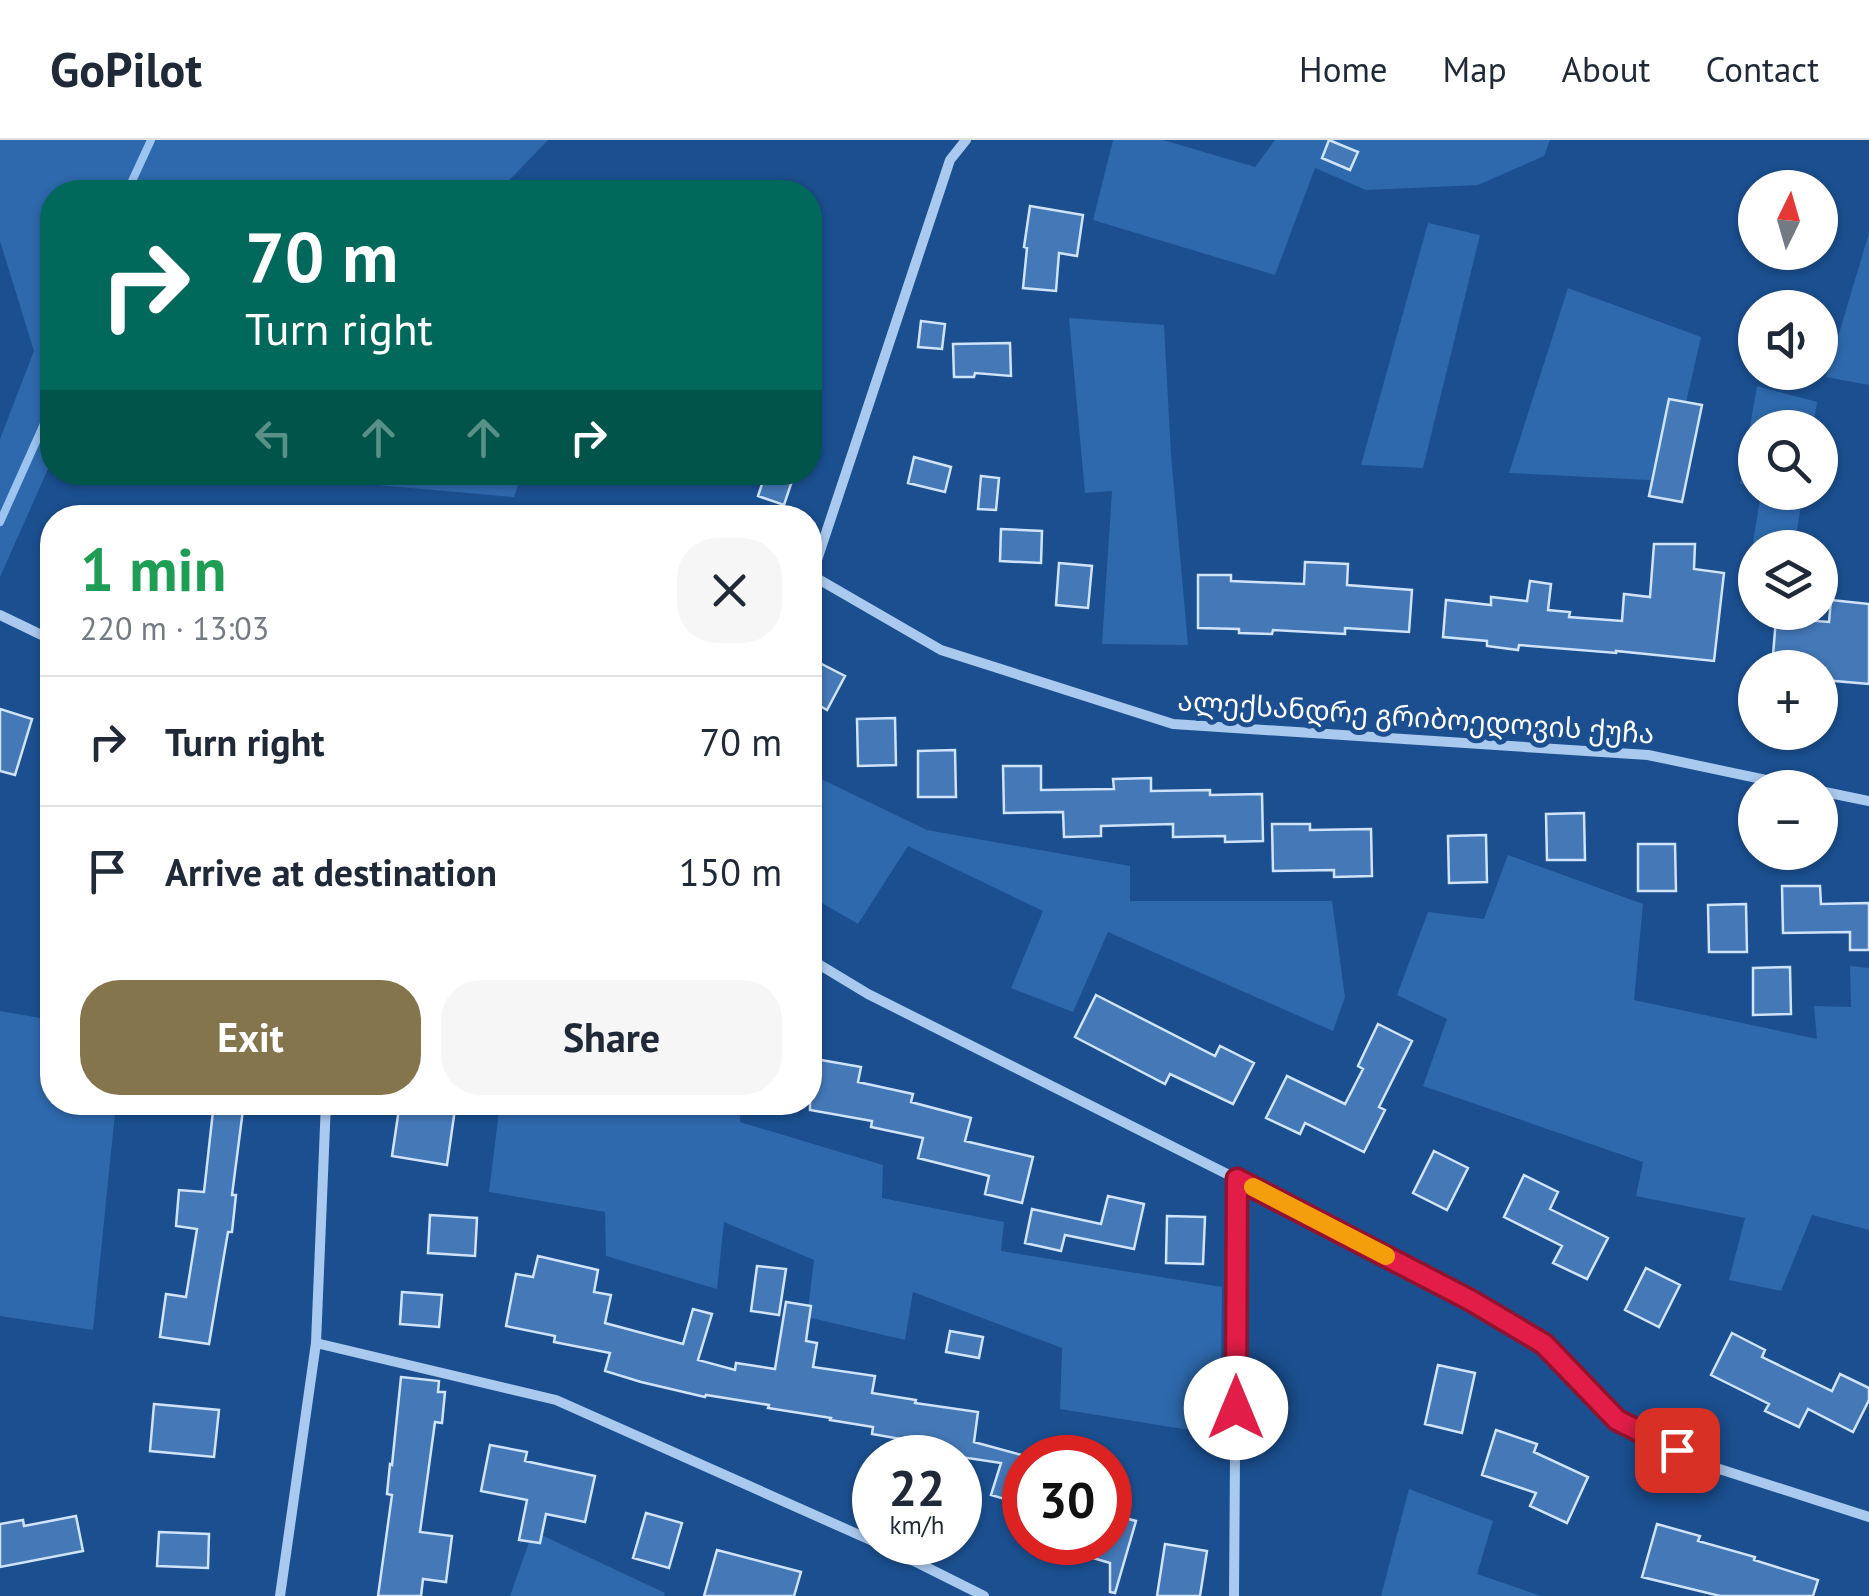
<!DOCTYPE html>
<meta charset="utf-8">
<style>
body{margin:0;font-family:"PT Sans","Noto Sans Georgian",sans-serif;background:#f6f6f7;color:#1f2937;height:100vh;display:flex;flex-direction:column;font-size:38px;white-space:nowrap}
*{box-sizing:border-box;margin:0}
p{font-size:32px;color:#747a83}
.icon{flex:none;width:55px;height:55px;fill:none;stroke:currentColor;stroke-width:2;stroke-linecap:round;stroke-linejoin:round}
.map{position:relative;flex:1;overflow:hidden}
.sheet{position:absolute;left:40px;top:365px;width:782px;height:610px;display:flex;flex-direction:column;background:#fff;border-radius:40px;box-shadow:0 2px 8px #0004}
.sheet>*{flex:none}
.banner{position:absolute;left:40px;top:40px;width:782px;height:305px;border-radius:40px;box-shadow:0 2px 8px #0004;background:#00695c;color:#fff;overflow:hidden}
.needle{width:65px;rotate:5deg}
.buttons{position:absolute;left:1738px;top:30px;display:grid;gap:20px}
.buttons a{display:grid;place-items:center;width:100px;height:100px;border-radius:50%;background:#fff;box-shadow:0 2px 8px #0004;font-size:50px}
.speed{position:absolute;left:852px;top:1295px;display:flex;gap:20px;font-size:50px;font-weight:700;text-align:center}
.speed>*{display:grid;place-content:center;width:130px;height:130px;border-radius:50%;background:#fff;box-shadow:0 2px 8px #0004;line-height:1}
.speed small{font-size:25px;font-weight:400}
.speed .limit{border:15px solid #d22;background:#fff;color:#111}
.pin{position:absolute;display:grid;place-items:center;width:85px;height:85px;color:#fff;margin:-42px;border-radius:20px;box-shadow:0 5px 15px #0006}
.me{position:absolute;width:110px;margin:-55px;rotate:0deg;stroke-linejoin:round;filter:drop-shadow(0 0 8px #0008)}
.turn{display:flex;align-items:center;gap:35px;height:210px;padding:0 40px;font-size:45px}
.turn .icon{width:130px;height:130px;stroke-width:2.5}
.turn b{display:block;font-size:70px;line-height:85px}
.lanes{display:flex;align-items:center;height:95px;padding:0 40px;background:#0003;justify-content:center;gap:50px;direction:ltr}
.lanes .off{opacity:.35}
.round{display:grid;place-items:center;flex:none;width:105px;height:105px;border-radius:40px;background:#f6f6f7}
.head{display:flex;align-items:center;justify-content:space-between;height:170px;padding:0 40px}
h1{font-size:60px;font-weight:700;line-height:75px;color:#1e9e55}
.action{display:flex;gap:20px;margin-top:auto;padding:20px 40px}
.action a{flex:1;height:115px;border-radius:40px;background:#84754c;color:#fff;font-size:40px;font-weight:700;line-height:115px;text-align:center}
.action a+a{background:#f6f6f7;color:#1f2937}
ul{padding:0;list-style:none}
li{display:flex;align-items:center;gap:30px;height:130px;padding:0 40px;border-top:2px solid #e0e1e3}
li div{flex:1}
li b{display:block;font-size:38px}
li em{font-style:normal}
header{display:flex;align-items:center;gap:60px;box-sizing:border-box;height:140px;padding:0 50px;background:#fff;border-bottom:2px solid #e0e1e3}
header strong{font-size:48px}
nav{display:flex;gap:55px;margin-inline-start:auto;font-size:35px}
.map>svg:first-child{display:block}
.green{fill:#2e69ad}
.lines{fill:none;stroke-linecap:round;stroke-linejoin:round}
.stream{stroke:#9cc4f0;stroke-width:8}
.building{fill:#4478b7;stroke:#cfe3fa;stroke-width:2.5}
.minor{stroke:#a9c9ee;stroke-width:10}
.route-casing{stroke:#92132f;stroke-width:25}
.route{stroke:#e11d48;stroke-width:18}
.slow{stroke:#f59e0b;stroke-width:18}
.labels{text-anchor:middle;stroke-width:10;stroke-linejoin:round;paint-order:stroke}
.street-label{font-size:28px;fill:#fff;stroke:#1b4f8f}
</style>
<header>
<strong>GoPilot</strong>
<nav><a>Home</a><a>Map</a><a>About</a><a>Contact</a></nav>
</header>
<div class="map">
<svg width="1869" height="1456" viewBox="0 0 1869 1456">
<rect width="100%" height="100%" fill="#1b4f8f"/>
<path class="green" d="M 0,0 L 548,0 L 498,52 L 52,52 L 52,320 L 0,437 L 0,299 L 34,211 L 0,101 Z
M 1113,0 L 1163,0 L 1255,27 L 1275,0 L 1550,0 L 1544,16 L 1478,45 L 1366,50 L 1315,28 L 1275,135 L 1093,80 Z
M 1428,83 L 1480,95 L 1423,328 L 1361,325 Z
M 1869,93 L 1869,245 L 1826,237 Z
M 1568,148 L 1701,197 L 1668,341 L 1509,333 Z
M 1069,178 L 1164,185 L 1171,315 L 1188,505 L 1102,504 L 1112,351 L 1085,353 Z
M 1757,246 L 1817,262 L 1813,287 L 1755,288 L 1755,345 L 1740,344 Z
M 299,333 L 522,332 L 522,333 L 514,357 L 377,345 Z
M 1761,353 L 1803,353 L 1794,407 L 1755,408 L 1755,447 L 1746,446 Z
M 821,639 L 927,690 L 1130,726 L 1130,761 L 1332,761 L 1345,857 L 1333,891 L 1108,792 L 1073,872 L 1011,848 L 1043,771 L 908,706 L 858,784 L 810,756 L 810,657 Z
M 1508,715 L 1643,764 L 1634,860 L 1817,899 L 1814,866 L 1851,867 L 1850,826 L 1869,828 L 1869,1090 L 1812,1075 L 1781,1151 L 1729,1140 L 1745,1078 L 1636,1056 L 1643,1022 L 1423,946 L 1447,879 L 1397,855 L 1428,772 L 1484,779 Z
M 0,871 L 52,880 L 52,962 L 116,963 L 93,1190 L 0,1176 Z
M 500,963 L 740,963 L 740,982 L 883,1025 L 882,1058 L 1004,1082 L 1001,1111 L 1222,1147 L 1220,1295 L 1060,1269 L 1062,1208 L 913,1152 L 905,1200 L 807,1177 L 814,1120 L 724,1082 L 717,1149 L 606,1116 L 605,1072 L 489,1052 Z
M 1409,1349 L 1493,1381 L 1477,1434 L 1541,1456 L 1381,1456 Z
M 533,1391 L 665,1453 L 664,1456 L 510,1456 Z"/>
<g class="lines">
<path class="stream" d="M 127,52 L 151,0
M 0,382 L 52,266"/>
</g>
<path class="building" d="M 1329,0 L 1358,12 L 1350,30 L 1322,18 Z
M 1030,66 L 1083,75 L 1077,116 L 1059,113 L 1056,151 L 1023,148 L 1027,108 L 1024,107 Z
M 921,181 L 945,184 L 942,209 L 918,207 Z
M 1010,203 L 1011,236 L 975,233 L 974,237 L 954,237 L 953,204 Z
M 1669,259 L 1702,265 L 1682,362 L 1649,356 Z
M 914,317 L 951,327 L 945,352 L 908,343 Z
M 766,332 L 795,332 L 784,365 L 758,356 Z
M 981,336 L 999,338 L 996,370 L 978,369 Z
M 1001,389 L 1042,391 L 1041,423 L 1000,421 Z
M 1654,404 L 1695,404 L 1694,429 L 1724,433 L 1714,521 L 1616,511 L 1616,513 L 1519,505 L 1518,510 L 1487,506 L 1487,501 L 1443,497 L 1446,460 L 1491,465 L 1491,457 L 1527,461 L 1530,441 L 1551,444 L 1548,470 L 1570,472 L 1569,477 L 1622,481 L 1624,454 L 1650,457 Z
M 1305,422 L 1348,424 L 1347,445 L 1412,450 L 1409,492 L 1345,488 L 1345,494 L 1273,490 L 1272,494 L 1239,493 L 1239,489 L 1198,488 L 1198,435 L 1231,435 L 1231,441 L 1304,444 Z
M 1059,423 L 1092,426 L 1088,468 L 1056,465 Z
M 1831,460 L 1869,464 L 1869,544 L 1824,540 L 1825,528 L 1772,528 L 1776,478 L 1829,482 Z
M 810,518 L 845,536 L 827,570 L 810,560 Z
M 0,569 L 32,579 L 15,635 L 0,631 Z
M 895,578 L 896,625 L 858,626 L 857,579 Z
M 955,610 L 956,657 L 918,657 L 918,611 Z
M 1003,626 L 1041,626 L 1041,650 L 1114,649 L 1113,639 L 1151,638 L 1151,651 L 1210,650 L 1210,655 L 1262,654 L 1263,701 L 1225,702 L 1225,696 L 1173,697 L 1173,684 L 1101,686 L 1101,696 L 1064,697 L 1063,672 L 1004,673 Z
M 1584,673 L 1585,720 L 1547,720 L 1546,674 Z
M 1272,684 L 1310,684 L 1310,690 L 1371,689 L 1372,736 L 1334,737 L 1334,730 L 1273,731 Z
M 1486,695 L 1487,742 L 1449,743 L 1448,696 Z
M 1638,704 L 1675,704 L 1676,751 L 1638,751 Z
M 1782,746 L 1820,746 L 1821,764 L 1869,763 L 1869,810 L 1850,810 L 1850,792 L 1783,793 Z
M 1746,764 L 1747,812 L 1709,812 L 1708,765 Z
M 1790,827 L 1791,874 L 1753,875 L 1753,828 Z
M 1096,855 L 1215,916 L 1220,906 L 1254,923 L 1233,964 L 1170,934 L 1165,944 L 1075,897 Z
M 1378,884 L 1412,901 L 1379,967 L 1385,970 L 1364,1012 L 1305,983 L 1300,994 L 1266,978 L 1287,936 L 1345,964 L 1363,929 L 1358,926 Z
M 810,918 L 861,927 L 858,942 L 913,954 L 911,962 L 971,978 L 965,1001 L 1033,1017 L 1022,1063 L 985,1054 L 989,1036 L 918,1018 L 923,998 L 871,987 L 872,981 L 810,970 Z
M 214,962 L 244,962 L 232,1055 L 236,1055 L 232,1092 L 228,1092 L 209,1204 L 160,1197 L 166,1154 L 186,1157 L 197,1089 L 176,1086 L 179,1050 L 204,1052 Z
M 400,962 L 456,962 L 447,1025 L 392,1016 Z
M 1434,1011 L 1468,1028 L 1447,1070 L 1413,1053 Z
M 1524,1035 L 1558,1052 L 1550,1069 L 1608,1098 L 1587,1139 L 1553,1123 L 1562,1106 L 1504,1077 Z
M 1108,1056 L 1144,1064 L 1134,1109 L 1065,1095 L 1061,1111 L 1025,1103 L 1032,1069 L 1101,1084 Z
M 430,1075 L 477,1078 L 475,1116 L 428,1113 Z
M 1167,1076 L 1205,1077 L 1203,1124 L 1166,1123 Z
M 538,1116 L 598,1130 L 594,1152 L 611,1155 L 605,1183 L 683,1204 L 693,1169 L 712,1174 L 698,1220 L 735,1230 L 736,1223 L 775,1229 L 786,1162 L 811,1166 L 806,1201 L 817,1203 L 813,1227 L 875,1236 L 872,1253 L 916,1260 L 915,1263 L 978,1272 L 974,1302 L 1025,1316 L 1025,1365 L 991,1355 L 1001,1323 L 934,1313 L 935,1305 L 872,1294 L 873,1287 L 830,1280 L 831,1278 L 768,1268 L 769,1265 L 706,1255 L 705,1257 L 641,1242 L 605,1231 L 610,1213 L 554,1202 L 555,1196 L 506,1186 L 516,1134 L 533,1137 Z
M 757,1126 L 786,1129 L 779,1175 L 751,1171 Z
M 1646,1128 L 1680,1145 L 1659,1187 L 1625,1170 Z
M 402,1152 L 442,1155 L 439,1187 L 400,1184 Z
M 950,1191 L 983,1197 L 979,1218 L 946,1212 Z
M 1732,1193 L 1765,1210 L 1762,1217 L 1832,1251 L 1840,1234 L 1869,1248 L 1869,1260 L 1853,1292 L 1808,1269 L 1799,1287 L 1765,1271 L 1769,1264 L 1711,1235 Z
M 1438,1225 L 1475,1233 L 1462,1293 L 1425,1284 Z
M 401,1237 L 439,1241 L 438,1252 L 445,1252 L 442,1283 L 435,1282 L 420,1392 L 452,1396 L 446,1442 L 423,1439 L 421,1456 L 378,1456 L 392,1355 L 387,1354 L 390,1324 L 392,1325 Z
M 154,1264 L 219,1270 L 214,1317 L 150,1311 Z
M 1496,1290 L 1537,1304 L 1534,1312 L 1588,1337 L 1567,1383 L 1530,1366 L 1536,1353 L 1482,1335 Z
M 490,1305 L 527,1312 L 525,1321 L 595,1336 L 585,1382 L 546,1374 L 540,1403 L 519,1400 L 527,1360 L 481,1351 Z
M 646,1373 L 682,1383 L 669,1428 L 633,1418 Z
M 1110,1374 L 1136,1381 L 1115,1453 L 1110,1452 L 1110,1423 L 1059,1408 L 1059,1402 L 1110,1402 Z
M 76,1376 L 83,1411 L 0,1427 L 0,1384 L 23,1380 L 24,1386 Z
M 1657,1384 L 1700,1396 L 1698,1401 L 1755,1417 L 1754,1420 L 1818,1440 L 1813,1456 L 1720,1456 L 1642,1437 Z
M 159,1392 L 209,1394 L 208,1428 L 157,1426 Z
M 1165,1404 L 1207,1411 L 1200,1456 L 1157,1456 Z
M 717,1410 L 801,1432 L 794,1456 L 704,1456 Z"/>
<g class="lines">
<path class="minor" d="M 813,436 L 941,510 L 1173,584 L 1648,615 L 1804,648
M 811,438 L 950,20 L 966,0
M 0,475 L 52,500
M 1820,651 L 1869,661
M 810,819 L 868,854 L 1237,1039 L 1470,1160 L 1543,1204 L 1617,1280 L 1707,1325 L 1869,1377
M 316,1203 L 556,1260 L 875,1402
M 876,1402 L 984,1456
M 280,1456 L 316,1203 L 326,962
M 1234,1456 L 1237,1039"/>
</g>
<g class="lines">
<g class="route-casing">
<path id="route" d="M 1236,1268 L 1237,1039 L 1470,1160 L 1544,1204 L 1617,1280 L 1677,1310"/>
</g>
<use href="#route" class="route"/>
<path class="slow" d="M 1253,1047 L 1386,1116"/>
</g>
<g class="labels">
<g class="street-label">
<text transform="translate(1416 577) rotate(4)" y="10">ალექსანდრე გრიბოედოვის ქუჩა</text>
</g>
</g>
</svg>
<div class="buttons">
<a><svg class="needle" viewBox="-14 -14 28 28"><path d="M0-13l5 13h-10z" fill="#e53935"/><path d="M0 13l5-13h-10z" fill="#747a83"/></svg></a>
<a><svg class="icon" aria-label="sound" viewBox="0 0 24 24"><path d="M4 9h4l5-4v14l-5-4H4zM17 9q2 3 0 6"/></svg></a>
<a><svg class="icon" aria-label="search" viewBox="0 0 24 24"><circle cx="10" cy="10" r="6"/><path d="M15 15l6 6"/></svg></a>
<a><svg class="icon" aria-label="layers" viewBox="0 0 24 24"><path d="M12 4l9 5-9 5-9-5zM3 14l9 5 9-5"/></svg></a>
<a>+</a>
<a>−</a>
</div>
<div class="speed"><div>22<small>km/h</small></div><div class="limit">30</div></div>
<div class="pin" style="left:1677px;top:1310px;background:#d93025"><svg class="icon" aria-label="arrive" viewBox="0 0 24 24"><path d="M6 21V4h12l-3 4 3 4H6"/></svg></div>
<svg class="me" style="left:1236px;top:1268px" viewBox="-20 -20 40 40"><circle r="19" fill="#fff"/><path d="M0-13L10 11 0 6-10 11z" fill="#e11d48"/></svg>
<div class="banner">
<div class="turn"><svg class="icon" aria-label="right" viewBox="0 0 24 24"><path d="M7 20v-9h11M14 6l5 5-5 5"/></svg><div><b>70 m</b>Turn right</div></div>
<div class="lanes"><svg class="icon off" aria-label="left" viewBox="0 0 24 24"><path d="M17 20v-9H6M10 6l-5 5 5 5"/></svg><svg class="icon off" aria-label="ahead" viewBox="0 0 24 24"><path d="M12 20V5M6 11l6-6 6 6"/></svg><svg class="icon off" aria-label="ahead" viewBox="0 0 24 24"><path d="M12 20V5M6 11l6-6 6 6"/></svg><svg class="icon" aria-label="right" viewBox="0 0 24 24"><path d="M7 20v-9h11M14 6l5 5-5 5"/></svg></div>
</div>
<section class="sheet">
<div class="head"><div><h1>1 min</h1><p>220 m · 13:03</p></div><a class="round"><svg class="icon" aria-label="close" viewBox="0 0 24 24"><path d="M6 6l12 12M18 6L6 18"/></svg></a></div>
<ul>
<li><svg class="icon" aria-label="right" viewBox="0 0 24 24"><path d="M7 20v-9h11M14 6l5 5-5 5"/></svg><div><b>Turn right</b></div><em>70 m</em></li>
<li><svg class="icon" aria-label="arrive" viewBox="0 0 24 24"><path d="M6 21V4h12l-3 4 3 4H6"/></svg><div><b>Arrive at destination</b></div><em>150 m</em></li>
</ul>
<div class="action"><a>Exit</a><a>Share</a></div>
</section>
</div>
